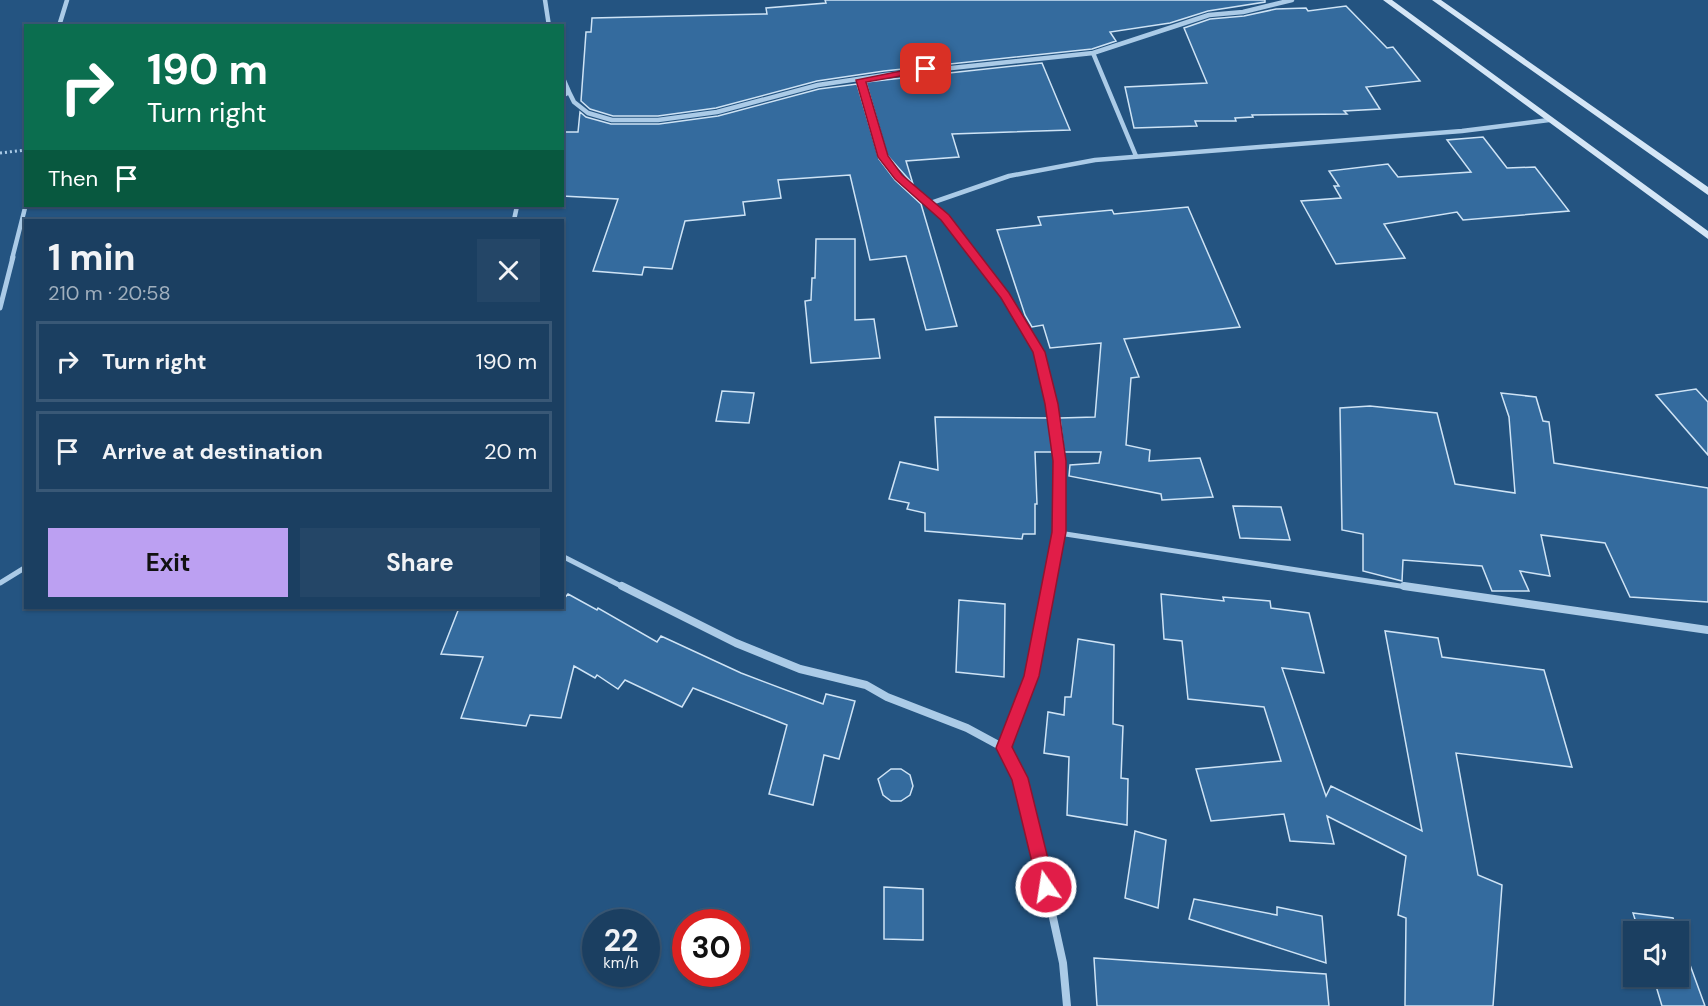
<!DOCTYPE html>
<meta charset="utf-8">
<style>
body{margin:0;font-family:"DM Sans",sans-serif;background:#244667;color:#f1f3f6;height:100vh;display:flex;flex-direction:column;font-size:22px;white-space:nowrap}
*{box-sizing:border-box;margin:0}
p{font-size:20px;color:#a0afbd}
.icon{flex:none;width:33px;height:33px;fill:none;stroke:currentColor;stroke-width:2;stroke-linecap:round;stroke-linejoin:round}
.map{position:relative;flex:1;overflow:hidden}
.panel{position:absolute;left:24px;top:219px;width:540px;height:390px;display:flex;flex-direction:column;background:#1b3f61;border-radius:0px;box-shadow:0 2px 4px #0004,0 0 0 2px #395876}
.panel>*{flex:none}
.banner{position:absolute;left:24px;top:24px;width:540px;height:183px;border-radius:0px;box-shadow:0 2px 4px #0004,0 0 0 2px #395876;background:#0b6e4f;color:#fff;overflow:hidden}
.controls{position:absolute;left:1623px;top:921px;display:grid;gap:12px}
.controls a{display:grid;place-items:center;width:66px;height:66px;border-radius:0px;background:#1b3f61;box-shadow:0 2px 4px #0004,0 0 0 2px #395876;font-size:30px}
.speed{position:absolute;left:582px;top:909px;display:flex;gap:12px;font-size:30px;font-weight:700;text-align:center}
.speed>*{display:grid;place-content:center;width:78px;height:78px;border-radius:50%;background:#1b3f61;box-shadow:0 2px 4px #0004,0 0 0 2px #395876;line-height:1}
.speed small{font-size:15px;font-weight:400}
.speed .limit{border:9px solid #d22;background:#fff;color:#111}
.pin{position:absolute;display:grid;place-items:center;width:51px;height:51px;color:#fff;margin:-26px;border-radius:12px;box-shadow:0 3px 9px #0006}
.me{position:absolute;width:66px;margin:-33px;rotate:347deg;stroke-linejoin:round;filter:drop-shadow(0 0 4px #0008)}
.turn{display:flex;align-items:center;gap:21px;height:126px;padding:0 24px;font-size:27px}
.turn .icon{width:78px;height:78px;stroke-width:2.5}
.turn b{display:block;font-size:42px;line-height:51px}
.then{display:flex;align-items:center;height:57px;padding:0 24px;background:#0003;gap:12px;font-size:22px}
.round{display:grid;place-items:center;flex:none;width:63px;height:63px;border-radius:0px;background:#244667}
.headline{display:flex;align-items:center;justify-content:space-between;height:102px;padding:0 24px}
h1{font-size:36px;font-weight:700;line-height:45px}
.button{display:flex;gap:12px;margin-top:auto;padding:12px 24px}
.button a{flex:1;height:69px;border-radius:0px;background:#bca0f2;color:#111;font-size:24px;font-weight:700;line-height:69px;text-align:center}
.button a+a{background:#244667;color:#f1f3f6}
ul{padding:0;list-style:none}
li{display:flex;align-items:center;gap:18px;height:81px;margin:0 12px 9px;padding:0 12px;border:3px solid #395876;border-radius:0px}
li div{flex:1}
li b{display:block;font-size:22px}
li em{font-style:normal}
.map>svg:first-child{display:block}
.building{fill:#346b9e;stroke:#cee3f5;stroke-width:1.5}
.lines{fill:none;stroke-linecap:round;stroke-linejoin:round}
.path{stroke:#abcbe7;stroke-width:3;stroke-dasharray:2 3;stroke-linecap:butt}
.minor-far2{stroke:#abcbe7;stroke-width:4.5}
.minor-far1{stroke:#abcbe7;stroke-width:5}
.minor{stroke:#abcbe7;stroke-width:8}
.secondary{fill:#d5e6f6;fill-rule:evenodd}
.route{fill:#e11d48;stroke:#92132f;stroke-width:1.5}
</style>
<div class="map">
<svg width="1708" height="1006" viewBox="0 0 1708 1006">
<rect width="100%" height="100%" fill="#245481"/>
<path class="building" d="M 825,0 L 1265,0 L 1265,2 L 1208,11 L 1170,23 L 1110,32 L 1116,41 L 1092,49 L 884,71 L 817,81 L 716,108 L 658,116 L 613,116 L 590,109 L 581,101 L 586,32 L 591,32 L 592,18 L 767,14 L 766,8 L 826,3 Z
M 1346,6 L 1387,48 L 1393,47 L 1420,81 L 1366,87 L 1380,109 L 1344,111 L 1347,114 L 1252,115 L 1253,117 L 1235,118 L 1236,121 L 1195,121 L 1197,126 L 1134,128 L 1125,87 L 1207,83 L 1184,28 L 1210,19 L 1244,16 L 1276,9 L 1306,8 L 1308,11 Z
M 1042,63 L 1070,130 L 952,134 L 959,157 L 906,161 L 913,184 L 887,155 L 866,82 Z
M 857,84 L 879,159 L 895,180 L 921,204 L 957,326 L 926,330 L 906,256 L 870,260 L 850,175 L 778,180 L 781,198 L 743,202 L 745,215 L 685,221 L 672,269 L 644,267 L 642,275 L 593,271 L 618,199 L 562,196 L 562,132 L 578,132 L 580,112 L 586,117 L 611,124 L 659,124 L 718,116 L 819,89 Z
M 1483,137 L 1507,168 L 1535,167 L 1569,211 L 1463,220 L 1457,212 L 1384,224 L 1405,258 L 1336,264 L 1301,201 L 1341,198 L 1334,186 L 1339,186 L 1329,171 L 1388,164 L 1398,177 L 1471,172 L 1447,140 Z
M 1188,207 L 1240,327 L 1124,339 L 1139,377 L 1131,378 L 1126,445 L 1150,450 L 1149,461 L 1200,458 L 1213,497 L 1162,500 L 1161,494 L 1069,476 L 1070,465 L 1099,463 L 1101,452 L 1064,452 L 1060,418 L 1095,417 L 1101,343 L 1050,348 L 1043,325 L 1032,327 L 1025,315 L 997,230 L 1041,225 L 1038,217 L 1112,210 L 1114,214 Z
M 816,239 L 855,239 L 855,320 L 874,319 L 880,358 L 811,363 L 805,301 L 811,300 L 812,278 L 815,278 Z
M 1696,389 L 1708,402 L 1708,455 L 1656,395 Z
M 722,391 L 754,393 L 749,423 L 716,421 Z
M 1501,393 L 1536,397 L 1543,421 L 1549,422 L 1554,463 L 1708,488 L 1708,602 L 1630,597 L 1605,543 L 1541,535 L 1550,576 L 1520,571 L 1529,591 L 1492,591 L 1482,566 L 1403,560 L 1402,581 L 1363,571 L 1363,534 L 1342,530 L 1340,408 L 1370,406 L 1437,413 L 1455,484 L 1515,493 L 1509,417 Z
M 935,417 L 1050,418 L 1054,452 L 1035,452 L 1037,504 L 1035,504 L 1035,534 L 1023,534 L 1022,539 L 925,531 L 925,513 L 907,509 L 909,503 L 889,499 L 900,462 L 938,470 Z
M 1233,506 L 1281,507 L 1290,540 L 1240,538 Z
M 568,594 L 597,610 L 598,608 L 657,642 L 661,636 L 741,673 L 823,704 L 826,694 L 855,701 L 839,759 L 824,755 L 813,805 L 769,794 L 787,725 L 693,688 L 682,707 L 625,680 L 618,689 L 597,675 L 595,678 L 574,666 L 561,718 L 530,715 L 526,726 L 461,718 L 483,657 L 441,654 L 459,608 L 562,608 L 562,601 Z
M 1161,594 L 1224,601 L 1223,597 L 1270,601 L 1271,608 L 1309,613 L 1324,673 L 1282,668 L 1326,796 L 1331,786 L 1422,831 L 1385,631 L 1438,638 L 1442,657 L 1544,670 L 1572,767 L 1456,753 L 1478,875 L 1502,885 L 1493,1006 L 1405,1006 L 1406,918 L 1398,915 L 1406,856 L 1327,816 L 1334,844 L 1290,841 L 1284,814 L 1211,821 L 1196,769 L 1281,761 L 1264,707 L 1188,699 L 1182,641 L 1164,639 Z
M 959,600 L 1005,604 L 1004,677 L 956,672 Z
M 1078,639 L 1114,645 L 1113,724 L 1123,726 L 1121,778 L 1128,779 L 1127,825 L 1067,815 L 1069,757 L 1044,753 L 1048,712 L 1064,715 L 1065,697 L 1071,697 Z
M 891,769 L 901,769 L 910,775 L 913,786 L 910,795 L 901,801 L 891,801 L 883,795 L 878,779 Z
M 1135,831 L 1166,840 L 1158,908 L 1125,898 Z
M 884,887 L 923,889 L 923,940 L 884,939 Z
M 1194,899 L 1277,915 L 1277,907 L 1322,916 L 1326,963 L 1189,919 Z
M 1633,913 L 1673,918 L 1678,932 L 1639,932 Z
M 1678,932 L 1705,1006 L 1662,1006 L 1653,976 L 1678,976 Z
M 1094,958 L 1326,974 L 1329,1006 L 1097,1006 Z"/>
<g class="lines">
<path class="path" d="M 0,153 L 26,150"/>
<path class="minor-far2" d="M 545,0 L 549,26
M 59,26 L 67,0
M 1093,53 L 1136,156
M 562,76 L 569,92 L 562,96
M 861,80 L 883,157 L 898,177 L 928,204
M 569,92 L 574,102 L 588,113 L 612,120 L 658,120 L 717,112 L 818,85 L 885,75 L 1093,53 L 1209,15 L 1243,12 L 1292,0
M 514,220 L 517,206
M 12,259 L 26,204
M 976,259 L 945,218 L 928,204 L 1009,176 L 1095,160 L 1462,131 L 1549,120"/>
<path class="minor-far1" d="M 975,257 C 997,285 1026,319 1039,352 C 1058,398 1064,485 1059,534 C 1057,552 1052,570 1049,588
M 0,308 L 13,257
M 1059,533 L 1413,588
M 562,556 L 625,588
M 0,583 L 26,567"/>
<path class="minor" d="M 622,586 L 736,643 L 800,669 L 866,685 L 887,697 L 967,728 L 1004,748 L 1020,778 L 1042,868 L 1063,963 L 1067,1006
M 1404,586 L 1708,630
M 1004,748 L 1032,676 L 1049,586"/>
<path class="secondary" d="M 1383,0 L 1392,0 L 1708,231 L 1708,239 Z
M 1432,0 L 1441,0 L 1708,187 L 1708,195 Z"/>
</g>
<path class="route" d="M 926,66 L 930,69 L 929,71 L 866,82 L 888,156 L 902,175 L 949,215 L 1009,293 L 1045,352 L 1058,404 L 1066,461 L 1066,532 L 1039,676 L 1012,747 L 1028,778 L 1055,887 L 1053,893 L 1046,896 L 1040,893 L 1038,887 L 1012,780 L 996,748 L 1024,676 L 1052,532 L 1053,461 L 1045,404 L 1033,352 L 1001,298 L 941,220 L 895,179 L 878,157 L 856,80 Z"/>
</svg>
<div class="controls">
<a><svg class="icon" aria-label="sound" viewBox="0 0 24 24"><path d="M4 9h4l5-4v14l-5-4H4zM17 9q2 3 0 6"/></svg></a>
</div>
<div class="speed"><div>22<small>km/h</small></div><div class="limit">30</div></div>
<div class="pin" style="left:926px;top:69px;background:#d93025"><svg class="icon" aria-label="arrive" viewBox="0 0 24 24"><path d="M6 21V4h12l-3 4 3 4H6"/></svg></div>
<svg class="me" style="left:1046px;top:887px" viewBox="-20 -20 40 40"><circle r="17" fill="#e11d48" stroke="#fff" stroke-width="3"/><path d="M0-11L8 9 0 5-8 9z" fill="#fff"/></svg>
<div class="banner">
<div class="turn"><svg class="icon" aria-label="right" viewBox="0 0 24 24"><path d="M7 20v-9h11M14 6l5 5-5 5"/></svg><div><b>190 m</b>Turn right</div></div>
<div class="then">Then<svg class="icon" aria-label="arrive" viewBox="0 0 24 24"><path d="M6 21V4h12l-3 4 3 4H6"/></svg></div>
</div>
<section class="panel">
<div class="headline"><div><h1>1 min</h1><p>210 m · 20:58</p></div><a class="round"><svg class="icon" aria-label="close" viewBox="0 0 24 24"><path d="M6 6l12 12M18 6L6 18"/></svg></a></div>
<ul>
<li><svg class="icon" aria-label="right" viewBox="0 0 24 24"><path d="M7 20v-9h11M14 6l5 5-5 5"/></svg><div><b>Turn right</b></div><em>190 m</em></li>
<li><svg class="icon" aria-label="arrive" viewBox="0 0 24 24"><path d="M6 21V4h12l-3 4 3 4H6"/></svg><div><b>Arrive at destination</b></div><em>20 m</em></li>
</ul>
<div class="button"><a>Exit</a><a>Share</a></div>
</section>
</div>
